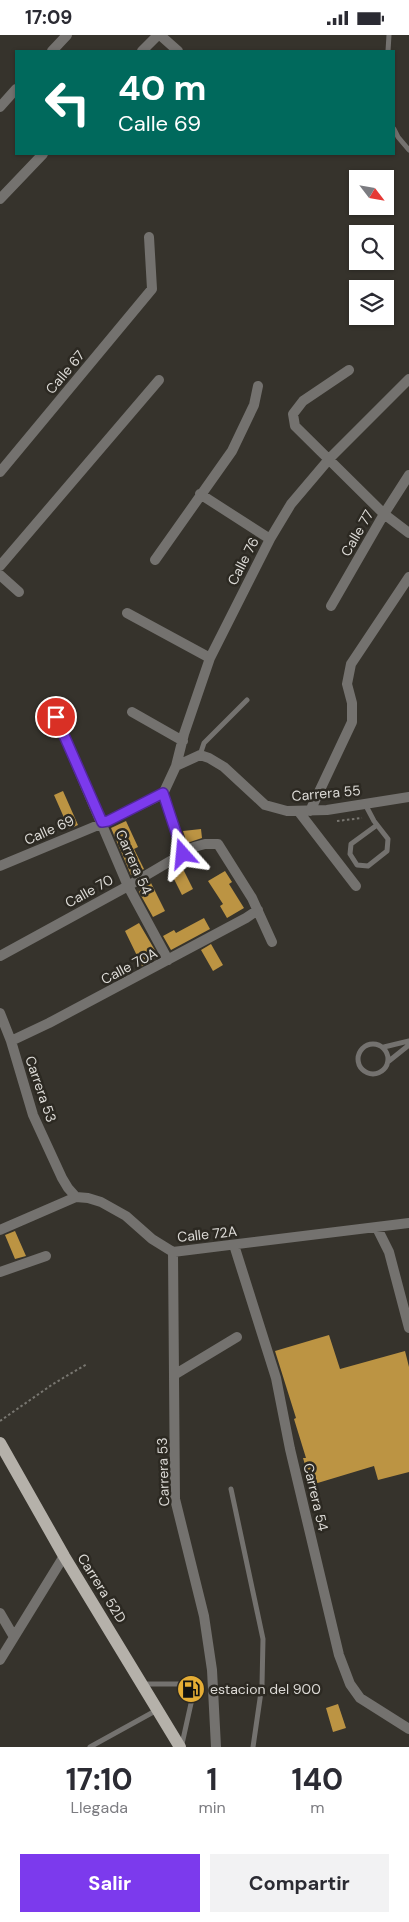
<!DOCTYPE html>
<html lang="es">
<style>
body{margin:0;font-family:"DM Sans",sans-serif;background:#f2f2f3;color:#2b2b33;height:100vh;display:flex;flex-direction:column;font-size:19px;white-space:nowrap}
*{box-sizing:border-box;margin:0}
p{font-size:16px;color:#7c7c81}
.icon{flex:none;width:28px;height:28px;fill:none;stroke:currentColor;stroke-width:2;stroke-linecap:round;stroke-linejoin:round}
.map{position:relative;height:1712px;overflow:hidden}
.panel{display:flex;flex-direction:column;background:#fff;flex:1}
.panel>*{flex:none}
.guide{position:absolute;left:15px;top:15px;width:380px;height:105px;border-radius:0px;box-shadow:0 1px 4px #0004;background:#00695c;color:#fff;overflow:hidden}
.needle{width:32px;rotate:121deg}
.tools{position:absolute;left:349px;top:135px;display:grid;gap:10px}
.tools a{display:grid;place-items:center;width:45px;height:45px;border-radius:0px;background:#fff;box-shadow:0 1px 4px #0004;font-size:25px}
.pin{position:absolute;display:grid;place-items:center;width:42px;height:42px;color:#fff;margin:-21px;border:2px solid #fff;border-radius:50%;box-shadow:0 1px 5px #0007}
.me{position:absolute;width:55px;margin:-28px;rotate:342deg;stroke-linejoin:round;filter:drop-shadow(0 0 4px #0008)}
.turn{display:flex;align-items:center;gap:18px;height:105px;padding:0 20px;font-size:22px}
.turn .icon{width:65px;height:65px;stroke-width:2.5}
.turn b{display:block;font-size:35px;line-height:42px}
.eta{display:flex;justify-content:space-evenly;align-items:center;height:85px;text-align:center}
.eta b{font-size:30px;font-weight:700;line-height:35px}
.primary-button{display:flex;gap:10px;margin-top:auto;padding:10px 20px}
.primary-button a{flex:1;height:58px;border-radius:0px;background:#7c3aed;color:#fff;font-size:20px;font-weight:700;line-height:58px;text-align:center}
.primary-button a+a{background:#f2f2f3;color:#2b2b33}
.status{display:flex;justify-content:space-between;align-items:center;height:35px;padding:0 25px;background:#fff;direction:ltr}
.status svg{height:14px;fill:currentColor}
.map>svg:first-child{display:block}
.building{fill:#bc9443}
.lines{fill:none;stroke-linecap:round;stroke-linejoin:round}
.path{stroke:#797771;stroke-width:2;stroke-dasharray:2.5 2.5;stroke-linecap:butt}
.lane{stroke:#74726f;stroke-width:5}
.street{stroke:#74726f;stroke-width:10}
.primary{stroke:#b5b1aa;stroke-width:12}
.route-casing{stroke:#51269a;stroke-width:12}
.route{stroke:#7c3aed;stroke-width:9}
.labels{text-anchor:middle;stroke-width:5;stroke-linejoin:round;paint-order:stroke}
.street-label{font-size:14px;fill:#dcdad6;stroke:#2c2922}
.poi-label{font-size:14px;fill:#dcdad6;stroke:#2c2922;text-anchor:start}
</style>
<div class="status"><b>17:09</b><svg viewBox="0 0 49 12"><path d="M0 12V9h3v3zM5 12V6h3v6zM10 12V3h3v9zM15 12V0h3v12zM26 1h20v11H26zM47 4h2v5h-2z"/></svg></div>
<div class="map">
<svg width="409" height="1712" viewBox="0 0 409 1712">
<rect width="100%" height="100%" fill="#36332c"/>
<path class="building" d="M 63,756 L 78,790 L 69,794 L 54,760 Z
M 126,786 L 138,812 L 134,814 L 144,834 L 133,840 L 131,840 L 111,793 Z
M 201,794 L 202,803 L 187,808 L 183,796 Z
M 181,830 L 193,854 L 182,860 L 170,836 Z
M 225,836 L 232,847 L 229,849 L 244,873 L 227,883 L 220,871 L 223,869 L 208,846 Z
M 150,846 L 165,876 L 153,882 L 139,857 L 144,850 Z
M 204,883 L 210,894 L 171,915 L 163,901 L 174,895 L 176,898 Z
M 139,888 L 156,917 L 154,924 L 142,931 L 125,896 Z
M 211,909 L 223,930 L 213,936 L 201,915 Z
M 15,1196 L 26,1221 L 15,1224 L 5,1200 Z
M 329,1300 L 340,1334 L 405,1316 L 409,1332 L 409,1437 L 378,1445 L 374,1431 L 311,1450 L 303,1423 L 306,1423 L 294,1384 L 296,1383 L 275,1316 Z
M 338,1669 L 346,1693 L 333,1697 L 326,1673 Z"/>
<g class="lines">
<path class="path" d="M 337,786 L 362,783
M 0,1386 L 53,1349 L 87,1329"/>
<path class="lane" d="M 388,16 L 389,0
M 394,94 L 398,102 L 409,115
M 200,720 L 204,708 L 247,665
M 365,769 L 374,786 L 388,804 L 387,816 L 368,831 L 357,830 L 350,819 L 351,809 L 377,790
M358 1024a15 15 0 1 1 30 0a15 15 0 1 1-30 0Z
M 384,1012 L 409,1006
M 389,1026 L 409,1010
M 231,1454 L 263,1604 L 262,1650 L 253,1712
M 143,1649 L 182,1649
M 182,1709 L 192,1664
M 90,1712 L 157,1675"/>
<path class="street" d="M 160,0 L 178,16
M 52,16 L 67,0
M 142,16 L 158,0
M 0,72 L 16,54
M 0,164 L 43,119
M 349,335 L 303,366 L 293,379 L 295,391 L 384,479 L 409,498
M 0,437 L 152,254 L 149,202
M 200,459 L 270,504
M 155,525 L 232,416 L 254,370 L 258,351
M 0,531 L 159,345
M 0,540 L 19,557
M 331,571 L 384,479 L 409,440
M 127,578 L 210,623
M 132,677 L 183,706
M 56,682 L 128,851 L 168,925
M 176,731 L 200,720 L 209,723 L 224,732 L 265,770 L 287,776 L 327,775 L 409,762
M 163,759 L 176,731 L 184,699 L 210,623 L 270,504 L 291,469 L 330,423 L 409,344
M 163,759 L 183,819
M 310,776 L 352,687 L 352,668 L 347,649 L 351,629 L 409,542
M 299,777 L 356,851
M 0,831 L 108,786 L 163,759
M 0,921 L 128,851 L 194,812 L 205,809 L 218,809 L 252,863 L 272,907
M 0,978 L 11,1006 L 33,1080 L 62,1143 L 68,1153 L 76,1162
M 11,1006 L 49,988 L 246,883 L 258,875
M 377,1193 L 389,1217 L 409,1293
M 0,1195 L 76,1162 L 88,1163 L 101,1167 L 126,1181 L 152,1204 L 173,1217 L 409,1188
M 234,1210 L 276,1343 L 290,1414 L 339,1620 L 350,1649 L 360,1663 L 409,1694
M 173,1217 L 175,1464 L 204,1581 L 212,1635 L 216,1712
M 0,1237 L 46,1221
M 174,1340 L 237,1302
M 0,1578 L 14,1602
M 0,1625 L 64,1521"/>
<path class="primary" d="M 0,1408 L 64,1521 L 180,1712"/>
</g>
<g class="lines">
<g class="route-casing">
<path id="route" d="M 56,682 L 102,787 L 108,786 L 163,758 L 183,819"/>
</g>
<use href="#route" class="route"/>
</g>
<defs>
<g id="fuel-disc" transform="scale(1.4375)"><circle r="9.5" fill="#e5ad35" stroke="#2c2922"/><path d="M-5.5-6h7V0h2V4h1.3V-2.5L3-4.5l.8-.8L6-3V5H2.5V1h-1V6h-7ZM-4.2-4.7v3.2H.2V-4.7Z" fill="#111"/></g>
</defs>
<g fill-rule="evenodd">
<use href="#fuel-disc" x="191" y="1654"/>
</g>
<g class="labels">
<g class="street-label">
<text transform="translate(65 337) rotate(-50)" y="5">Calle 67</text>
<text transform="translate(357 498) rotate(-60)" y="5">Calle 77</text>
<text transform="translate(243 526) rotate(-63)" y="5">Calle 76</text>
<text transform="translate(326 758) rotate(-5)" y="5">Carrera 55</text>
<text transform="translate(49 795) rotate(-24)" y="5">Calle 69</text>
<text transform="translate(134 827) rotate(66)" y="5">Carrera 54</text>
<text transform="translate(89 856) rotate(-29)" y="5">Calle 70</text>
<text transform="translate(129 931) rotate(-28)" y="5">Calle 70A</text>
<text transform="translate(41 1054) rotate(71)" y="5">Carrera 53</text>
<text transform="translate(207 1199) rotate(-6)" y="5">Calle 72A</text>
<text transform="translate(163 1437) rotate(-92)" y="5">Carrera 53</text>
<text transform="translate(316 1462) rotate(77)" y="5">Carrera 54</text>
<text transform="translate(102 1553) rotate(58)" y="5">Carrera 52D</text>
</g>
<g class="poi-label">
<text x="210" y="1659">estacion del 900</text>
</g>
</g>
</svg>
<div class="tools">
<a><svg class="needle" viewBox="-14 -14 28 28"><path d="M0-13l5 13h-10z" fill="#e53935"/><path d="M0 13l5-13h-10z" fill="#7c7c81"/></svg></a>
<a><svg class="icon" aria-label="search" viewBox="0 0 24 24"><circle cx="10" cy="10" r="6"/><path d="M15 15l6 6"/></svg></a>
<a><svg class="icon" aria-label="layers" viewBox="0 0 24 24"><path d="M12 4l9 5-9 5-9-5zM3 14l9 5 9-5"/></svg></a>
</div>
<div class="pin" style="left:56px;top:682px;background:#d93025"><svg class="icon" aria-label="arrive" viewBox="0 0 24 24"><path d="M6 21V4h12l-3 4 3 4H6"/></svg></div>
<svg class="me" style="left:183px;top:819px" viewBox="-20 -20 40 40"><path d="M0-17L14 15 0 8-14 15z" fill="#7c3aed" stroke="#fff" stroke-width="4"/></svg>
<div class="guide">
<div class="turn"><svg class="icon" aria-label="left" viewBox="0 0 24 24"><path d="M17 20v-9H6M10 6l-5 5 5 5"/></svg><div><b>40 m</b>Calle 69</div></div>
</div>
</div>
<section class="panel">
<div class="eta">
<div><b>17:10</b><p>Llegada</p></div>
<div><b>1</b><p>min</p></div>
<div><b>140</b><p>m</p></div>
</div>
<div class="primary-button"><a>Salir</a><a>Compartir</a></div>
</section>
